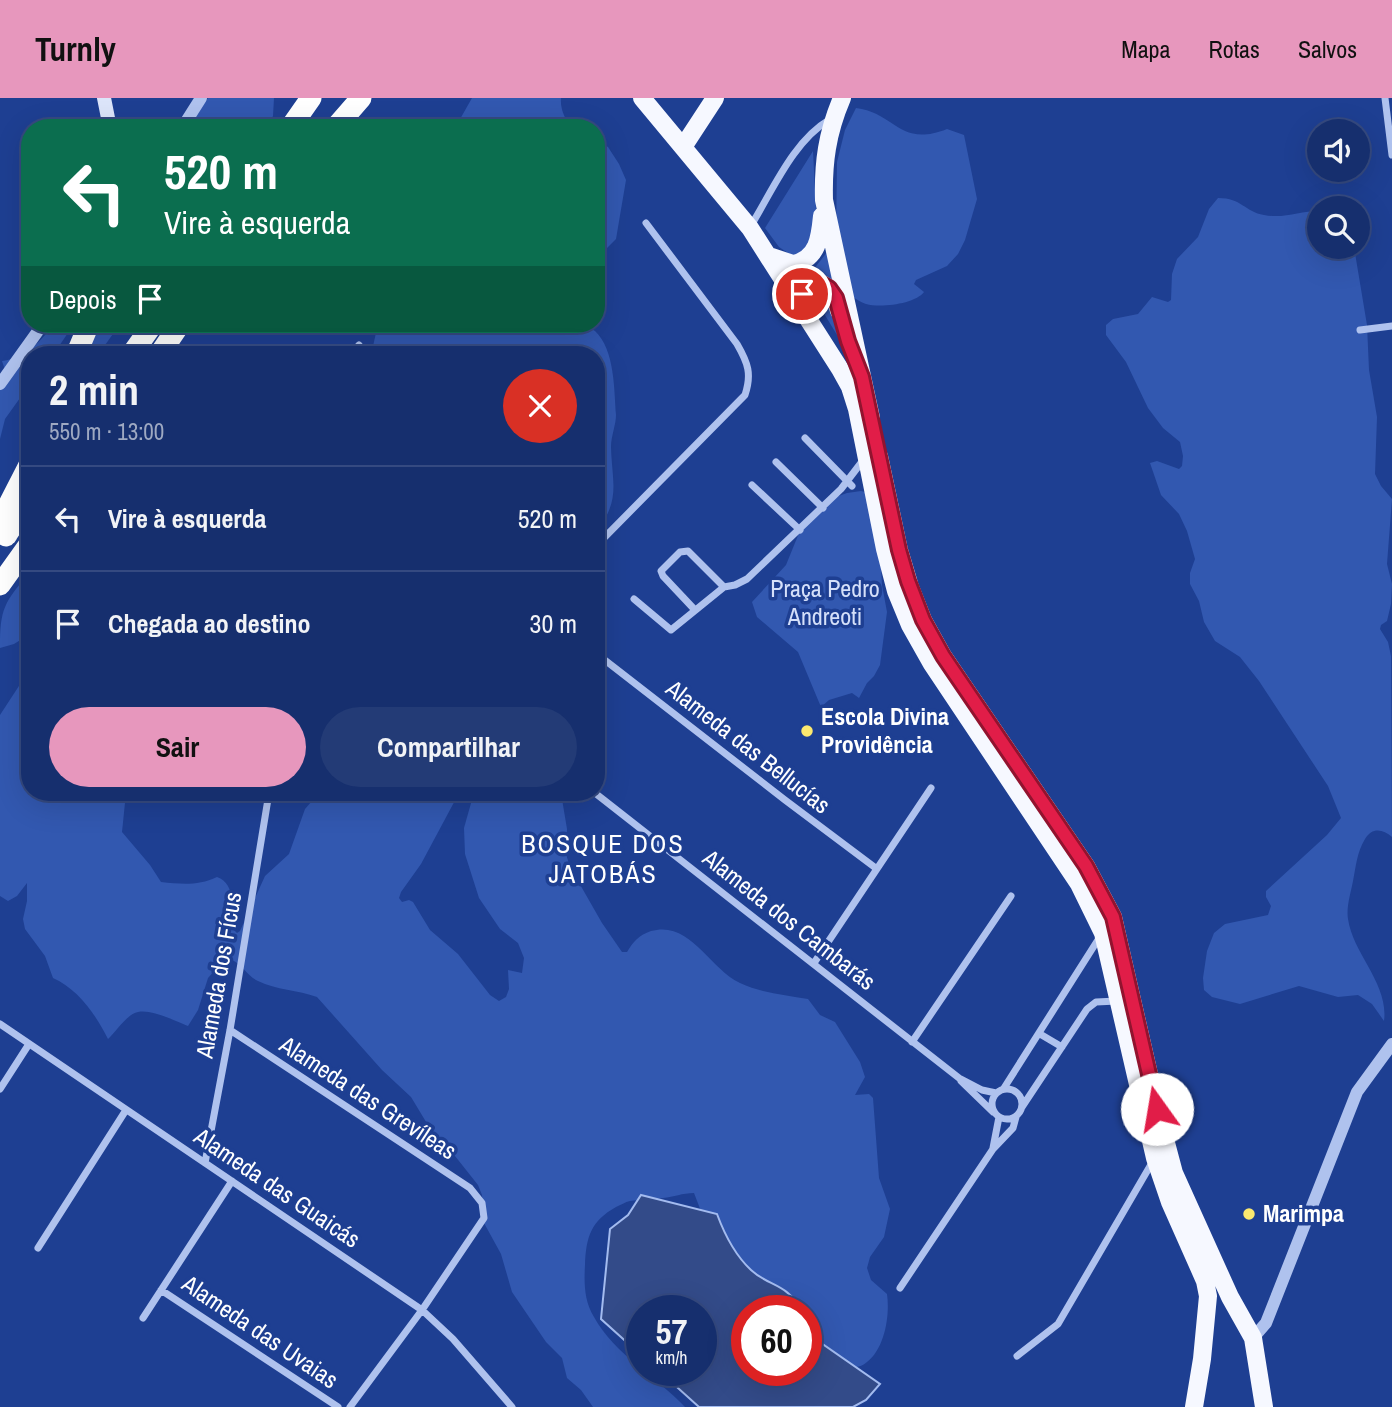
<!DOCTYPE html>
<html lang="pt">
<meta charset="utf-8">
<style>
body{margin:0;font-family:"Archivo Narrow",sans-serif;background:#233b76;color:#f1f3f6;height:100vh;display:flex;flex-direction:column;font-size:26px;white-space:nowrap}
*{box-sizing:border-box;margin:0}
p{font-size:23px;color:#9ea9c2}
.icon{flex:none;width:38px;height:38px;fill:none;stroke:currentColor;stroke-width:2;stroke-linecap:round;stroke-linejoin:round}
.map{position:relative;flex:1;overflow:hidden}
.sheet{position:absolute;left:21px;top:248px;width:584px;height:455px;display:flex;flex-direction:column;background:#162f6e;border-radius:28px;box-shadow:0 7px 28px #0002,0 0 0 2px #354a81}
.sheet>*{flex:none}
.guide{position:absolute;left:21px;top:21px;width:584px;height:214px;border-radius:28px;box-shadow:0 7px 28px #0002,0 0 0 2px #354a81;background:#0b6e4f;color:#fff;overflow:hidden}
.buttons{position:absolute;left:1307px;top:21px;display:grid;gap:14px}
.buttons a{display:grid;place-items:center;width:63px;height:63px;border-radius:50%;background:#162f6e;box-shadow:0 7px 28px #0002,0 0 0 2px #354a81;font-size:35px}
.speed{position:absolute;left:626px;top:1197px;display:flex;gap:14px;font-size:35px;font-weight:700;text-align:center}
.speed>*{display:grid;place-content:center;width:91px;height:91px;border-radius:50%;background:#162f6e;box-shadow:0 7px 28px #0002,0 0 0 2px #354a81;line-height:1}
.speed small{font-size:18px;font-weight:400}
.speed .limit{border:10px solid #d22;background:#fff;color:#111}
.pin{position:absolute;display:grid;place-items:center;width:60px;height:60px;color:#fff;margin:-30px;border:4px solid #fff;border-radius:50%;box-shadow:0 2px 7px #0007}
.me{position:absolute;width:77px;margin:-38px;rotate:347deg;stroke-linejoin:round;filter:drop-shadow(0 0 5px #0008)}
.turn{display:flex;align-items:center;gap:24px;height:147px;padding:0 28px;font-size:32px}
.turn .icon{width:91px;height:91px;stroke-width:2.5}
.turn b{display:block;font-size:49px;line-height:60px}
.then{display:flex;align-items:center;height:66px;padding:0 28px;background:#0003;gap:14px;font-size:26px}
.round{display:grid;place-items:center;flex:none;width:74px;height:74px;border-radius:37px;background:#233b76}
.summary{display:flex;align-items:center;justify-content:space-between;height:119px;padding:0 28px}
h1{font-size:42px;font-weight:700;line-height:52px}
.primary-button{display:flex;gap:14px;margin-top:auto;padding:14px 28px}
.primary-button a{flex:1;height:80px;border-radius:42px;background:#e797bd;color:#111;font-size:28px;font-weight:700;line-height:80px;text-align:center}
.primary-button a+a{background:#233b76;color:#f1f3f6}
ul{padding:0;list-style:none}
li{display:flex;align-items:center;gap:21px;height:105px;padding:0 28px;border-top:2px solid #354a81}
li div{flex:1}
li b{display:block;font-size:26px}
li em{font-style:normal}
header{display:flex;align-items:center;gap:42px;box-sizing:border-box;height:98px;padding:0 35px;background:#e797bd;color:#111}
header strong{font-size:33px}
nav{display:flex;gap:38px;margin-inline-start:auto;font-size:24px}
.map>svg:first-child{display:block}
.green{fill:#3258b0}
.water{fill:#334b89;stroke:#a3bbef;stroke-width:2}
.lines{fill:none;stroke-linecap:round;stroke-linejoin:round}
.minor{stroke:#afc2ee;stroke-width:7}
.tertiary{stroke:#afc2ee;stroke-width:12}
.secondary{stroke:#dce5fa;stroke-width:14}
.primary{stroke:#f6f8ff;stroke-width:18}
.motorway{stroke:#fff;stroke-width:21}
.route-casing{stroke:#92132f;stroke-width:18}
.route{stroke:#e11d48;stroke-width:12}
.poi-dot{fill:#fce96f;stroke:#1e3f92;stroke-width:2.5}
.labels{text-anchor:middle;stroke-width:7;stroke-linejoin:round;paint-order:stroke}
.park-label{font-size:24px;fill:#d5e0fa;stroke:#1e3f92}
.poi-label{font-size:24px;font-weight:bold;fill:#fff;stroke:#1e3f92;text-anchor:start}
.street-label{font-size:24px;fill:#fff;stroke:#1e3f92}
.neighbourhood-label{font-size:26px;letter-spacing:2px;fill:#fff;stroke:#1e3f92}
</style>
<header>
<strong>Turnly</strong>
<nav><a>Mapa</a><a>Rotas</a><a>Salvos</a></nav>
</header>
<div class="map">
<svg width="1392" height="1309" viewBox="0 0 1392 1309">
<rect width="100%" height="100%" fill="#1e3f92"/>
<path class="green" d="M 208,0 L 274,0 L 273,18 L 267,30 L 186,30 Z
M 472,0 L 561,0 C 560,11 565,24 575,30 L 455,30 Z
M 856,10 C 896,15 899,50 947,31 L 964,37 L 977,101 L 965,142 L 958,156 L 947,168 L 916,182 L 914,186 L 924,194 C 915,206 881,210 866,206 C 856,203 846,193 838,187 L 803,191 L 794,176 L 813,172 L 836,143 L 837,64 L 845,32 Z
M 597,43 L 608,49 L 619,66 L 626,82 L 616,141 L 603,154 L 597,143 Z
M 813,53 L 817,132 L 806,155 L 791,157 L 779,149 L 765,130 Z
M 1218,100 C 1242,100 1245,114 1264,117 C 1284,121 1300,113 1319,113 L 1320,149 L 1354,149 L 1367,227 L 1369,272 L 1377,319 L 1375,376 L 1381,388 L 1392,401 L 1387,466 L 1392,486 L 1391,506 L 1387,523 L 1381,527 L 1380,531 L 1388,544 L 1391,558 L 1392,739 C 1383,731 1372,729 1365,741 C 1357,754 1356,768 1353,783 C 1351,794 1346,809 1348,821 C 1353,856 1389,886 1384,923 L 1372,906 L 1358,897 L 1338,899 L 1299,888 L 1240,906 L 1212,899 L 1204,892 L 1203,880 L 1207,853 L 1214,835 L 1225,826 L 1268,817 L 1271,808 L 1266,799 L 1266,793 L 1327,737 L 1341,720 L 1328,688 L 1259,583 L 1240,559 L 1215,543 L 1204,524 L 1199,503 L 1190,486 L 1190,475 L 1195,461 L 1187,433 L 1179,416 L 1161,397 L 1150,365 L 1157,363 L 1179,371 L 1182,368 L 1183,358 L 1180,344 L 1163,330 L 1148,310 L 1126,264 L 1106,237 L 1106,227 L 1113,221 L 1138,216 L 1152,199 L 1168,204 L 1171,202 L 1172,176 L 1177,161 L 1198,139 L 1209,111 Z
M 824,191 L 837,212 L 854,265 L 814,199 L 817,194 Z
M 55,226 L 74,226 L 53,257 L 30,257 L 30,286 L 5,321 L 0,341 L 0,292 L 7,284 L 7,278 L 2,263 C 29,259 37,245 55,226 Z
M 88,226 L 120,226 L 98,257 L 77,257 Z
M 378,226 L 580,226 C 585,228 591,230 595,233 C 615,252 614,291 616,317 C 616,327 611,338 611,349 C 612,384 621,402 597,432 L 597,257 L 371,257 Z
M 861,393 L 877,397 L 882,487 L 887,514 L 880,567 L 874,578 L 867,585 L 859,600 L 852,595 L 829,602 L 821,609 L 798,554 L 757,519 L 752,504 L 786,467 L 799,435 L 833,400 L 847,395 Z
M 30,474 L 30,536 L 14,546 L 0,550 C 0,510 4,505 30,474 Z
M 30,571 L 30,695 L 126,695 L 122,734 L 150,767 L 161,784 C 181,786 198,788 217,779 C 237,786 232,815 234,832 L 237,835 L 240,833 L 265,778 L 289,756 L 305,711 L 319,695 L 459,695 L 421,766 L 401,794 L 399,800 L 402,804 L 409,802 L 413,804 L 430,832 L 458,856 L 490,897 L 499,903 L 506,899 L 509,891 L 508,872 L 522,875 L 524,860 L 518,845 L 500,831 L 479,800 L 465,756 L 464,730 L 473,698 L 475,695 L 561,695 L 567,731 L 566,756 L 570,769 L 602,825 L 622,854 L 627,854 C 633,844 639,837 651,833 C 690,822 709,870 740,885 C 761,895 785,897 808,901 L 820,917 L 835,924 L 860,964 L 865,979 L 855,997 L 869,996 L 873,1000 L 879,1080 L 890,1111 L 884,1139 L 870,1159 L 867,1170 L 871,1182 L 887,1196 C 890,1217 885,1250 867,1264 C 863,1268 857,1269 851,1270 L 807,1247 L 807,1213 L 774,1213 L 717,1155 L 694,1095 C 682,1095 674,1099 663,1100 C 652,1102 641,1101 630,1103 C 625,1104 621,1107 616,1109 C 591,1123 586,1139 585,1167 C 584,1184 584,1203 594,1219 C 615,1257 656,1278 685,1309 L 593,1309 L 581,1292 L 567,1280 L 562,1260 L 546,1244 L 512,1194 L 501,1156 L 484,1125 L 482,1097 L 478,1087 L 455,1058 L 437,1042 L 411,999 L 382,972 L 317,899 C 298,892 276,892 258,883 C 247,878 242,866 232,862 L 215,872 L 208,880 L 198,912 L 188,928 C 175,923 152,911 138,914 C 127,916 116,934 108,941 C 96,917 78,891 53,880 L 45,858 L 25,831 L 23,821 L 27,803 L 27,785 L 17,798 L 8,803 L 0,798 L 0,617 Z"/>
<path class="water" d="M 641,1097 L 717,1116 C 724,1135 736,1158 751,1172 C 769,1189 788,1185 801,1213 L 747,1213 L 747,1272 L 807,1272 L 807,1224 L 814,1240 L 880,1286 L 866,1302 L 853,1309 L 699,1309 L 658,1272 L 702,1272 L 702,1213 L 642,1213 L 642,1258 L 601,1221 L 610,1131 L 628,1117 Z"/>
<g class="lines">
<path class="minor" d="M 1385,0 L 1392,57
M 750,129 C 772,94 793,43 829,22
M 1360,232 L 1392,228
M 351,257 L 359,247
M 805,340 L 852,388
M 776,364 L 823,410
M 752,387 L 800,432
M 597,447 L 745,297 C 752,276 748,265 737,246 L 646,125
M 634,501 L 671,532 L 724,489
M 695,512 L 663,478 L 661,473 L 680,454 L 688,453 L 724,489 L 735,487 L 747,481 L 841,391 L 864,361
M 597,556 L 785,702 L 877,771
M 595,695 L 959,980 L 982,992 L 996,995
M 814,865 L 931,690
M 0,926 L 422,1212 L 453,1241 L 512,1309
M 230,932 L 470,1090 L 482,1105 L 484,1120 L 422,1212 L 350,1309
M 1040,936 L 1062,949
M 912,944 L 1011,798
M 961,983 L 993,1014
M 1004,990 L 1101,837
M992 1006a15 15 0 1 1 30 0a15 15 0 1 1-30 0Z
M 0,991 L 29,946
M 1022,1009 L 1087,911 L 1096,904 L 1117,903
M 993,1050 L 999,1019
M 205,1065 L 230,932 L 269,695
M 38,1150 L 126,1012
M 900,1190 L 993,1051 L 1013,1030 L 1016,1019
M 161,1192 L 338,1309
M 143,1220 L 232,1083
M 1017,1258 L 1058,1226 L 1153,1063"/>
<path class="tertiary" d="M 182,30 L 201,0
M 0,286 L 43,226
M 1253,1240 L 1266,1225 L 1357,994 L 1392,946"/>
<path class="secondary" d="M 104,0 L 110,30"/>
<path class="primary" d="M 642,0 L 750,130 L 840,271 L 850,289 L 857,311 L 885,451 L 896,493 L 910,527 L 932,566 L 1079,786 L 1103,835 L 1155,1060 L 1170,1104 L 1205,1183 L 1208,1198 L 1202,1261 L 1194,1309
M 842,0 C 827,35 823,65 824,102 L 871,320
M 683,49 L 715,0
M 769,158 L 793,166 C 818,161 820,139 822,118
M 797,203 L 808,189 L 822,186 C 833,192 836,200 839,213
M 879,358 L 899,452 L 910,489 L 923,522 L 943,558 L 1086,768 L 1113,819 L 1157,1011 L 1174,1075 L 1230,1199 L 1253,1240 L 1264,1309"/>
<path class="motorway" d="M 290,30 L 311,0
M 335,30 L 361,0
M 76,257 L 89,226
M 131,257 L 153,226
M 159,257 L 180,226
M 7,437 L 7,410 L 30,365
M 6,438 L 30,402
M 0,487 L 30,445"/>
</g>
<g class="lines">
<g class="route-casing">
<path id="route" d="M 802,196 L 814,186 L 822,186 L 829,190 L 836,200 L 848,243 L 862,279 L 899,452 L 908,483 L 923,522 L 943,558 L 1086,768 L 1113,819 L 1157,1011"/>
</g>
<use href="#route" class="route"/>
</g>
<g class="poi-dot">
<circle cx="807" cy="633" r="7"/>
<circle cx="1249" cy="1116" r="7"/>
</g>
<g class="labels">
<g class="park-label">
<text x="825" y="499">Praça Pedro<tspan x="825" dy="28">Andreoti</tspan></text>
</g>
<g class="poi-label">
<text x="821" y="627">Escola Divina<tspan x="821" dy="28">Providência</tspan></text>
<text x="1263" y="1124">Marimpa</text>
</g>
<g class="street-label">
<text transform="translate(748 649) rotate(38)" y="8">Alameda das Bellucías</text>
<text transform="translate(789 822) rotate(38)" y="8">Alameda dos Cambarás</text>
<text transform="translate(219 877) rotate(-80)" y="8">Alameda dos Fícus</text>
<text transform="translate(368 1000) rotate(33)" y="8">Alameda das Grevíleas</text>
<text transform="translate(277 1090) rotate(34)" y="8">Alameda das Guaicás</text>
<text transform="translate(260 1234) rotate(34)" y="8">Alameda das Uvaias</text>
</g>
<g class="neighbourhood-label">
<text x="603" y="755">BOSQUE DOS<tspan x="603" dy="30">JATOBÁS</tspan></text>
</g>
</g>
</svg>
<div class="buttons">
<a><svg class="icon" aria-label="sound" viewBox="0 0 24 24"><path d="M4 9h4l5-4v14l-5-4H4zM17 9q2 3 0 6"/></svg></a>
<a><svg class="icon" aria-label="search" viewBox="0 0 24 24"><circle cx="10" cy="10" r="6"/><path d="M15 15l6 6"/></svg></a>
</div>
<div class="speed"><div>57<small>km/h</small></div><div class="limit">60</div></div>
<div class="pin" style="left:802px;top:196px;background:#d93025"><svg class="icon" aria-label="arrive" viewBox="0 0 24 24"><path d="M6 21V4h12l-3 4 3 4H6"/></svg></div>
<svg class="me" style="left:1157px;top:1011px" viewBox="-20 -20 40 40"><circle r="19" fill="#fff"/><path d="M0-13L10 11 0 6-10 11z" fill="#e11d48"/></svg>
<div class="guide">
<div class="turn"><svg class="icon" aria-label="left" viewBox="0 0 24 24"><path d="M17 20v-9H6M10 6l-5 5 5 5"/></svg><div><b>520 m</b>Vire à esquerda</div></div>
<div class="then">Depois<svg class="icon" aria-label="arrive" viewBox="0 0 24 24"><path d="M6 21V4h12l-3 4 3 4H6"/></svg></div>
</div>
<section class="sheet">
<div class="summary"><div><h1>2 min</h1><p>550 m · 13:00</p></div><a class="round" style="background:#d93025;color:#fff"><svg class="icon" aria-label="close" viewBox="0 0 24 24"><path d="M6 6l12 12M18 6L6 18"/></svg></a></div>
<ul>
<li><svg class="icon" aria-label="left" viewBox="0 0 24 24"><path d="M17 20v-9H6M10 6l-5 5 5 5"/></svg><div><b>Vire à esquerda</b></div><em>520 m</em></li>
<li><svg class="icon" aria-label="arrive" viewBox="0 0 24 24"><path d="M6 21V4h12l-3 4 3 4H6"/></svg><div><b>Chegada ao destino</b></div><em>30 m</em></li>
</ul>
<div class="primary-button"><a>Sair</a><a>Compartilhar</a></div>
</section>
</div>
